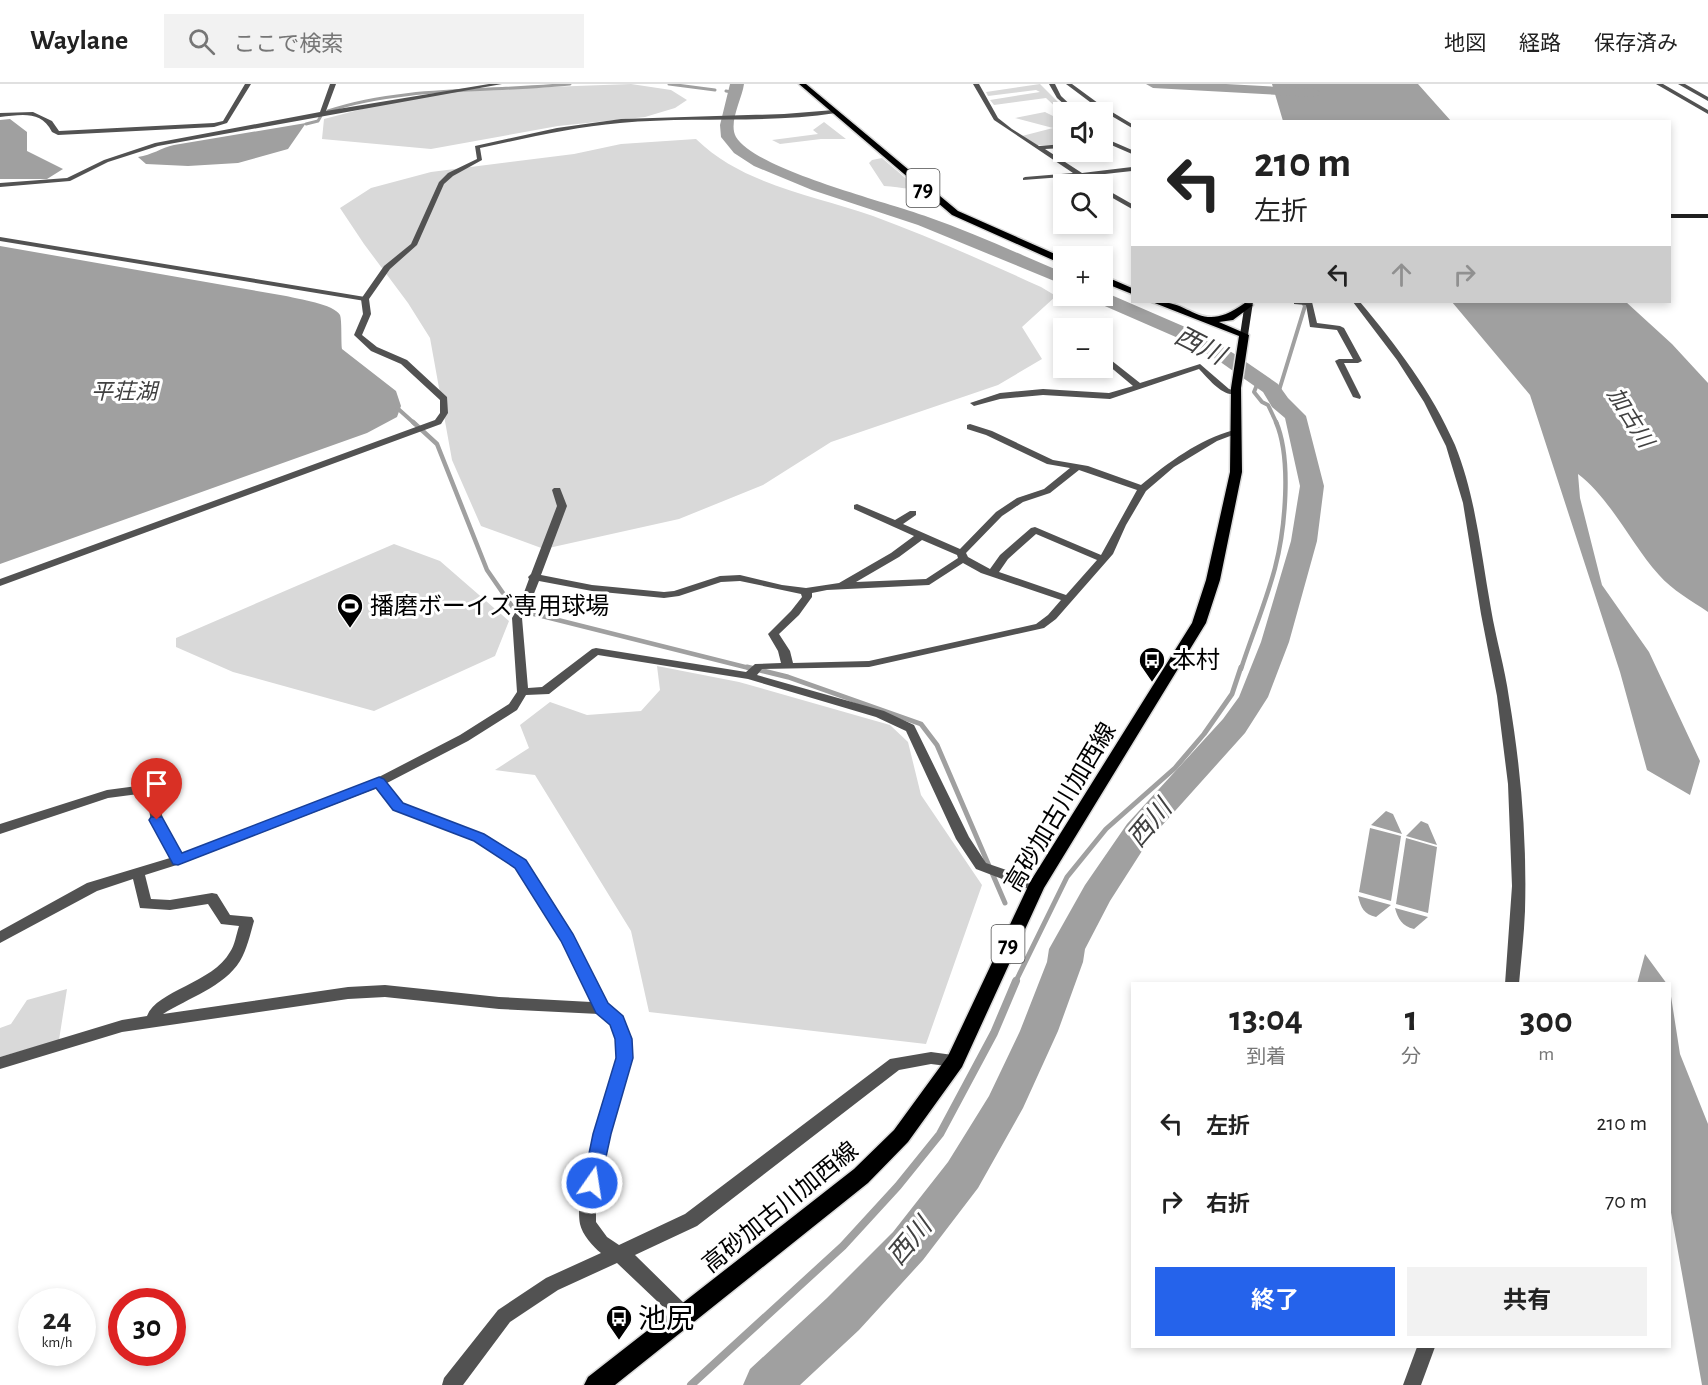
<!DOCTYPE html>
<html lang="ja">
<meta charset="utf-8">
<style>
body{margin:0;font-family:"Alegreya Sans","Noto Sans JP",sans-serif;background:#f2f2f2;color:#222;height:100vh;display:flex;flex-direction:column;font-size:22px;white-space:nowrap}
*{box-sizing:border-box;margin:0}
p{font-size:20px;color:#767676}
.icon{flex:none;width:33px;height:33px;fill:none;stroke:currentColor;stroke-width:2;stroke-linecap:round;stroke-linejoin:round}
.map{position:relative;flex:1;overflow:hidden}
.drawer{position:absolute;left:1131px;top:898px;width:540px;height:366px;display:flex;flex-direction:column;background:#fff;border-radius:0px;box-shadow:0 3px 9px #0003}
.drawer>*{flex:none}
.hud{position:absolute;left:1131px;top:36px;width:540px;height:183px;border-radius:0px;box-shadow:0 3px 9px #0003;background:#fff;color:#222;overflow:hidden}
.fabs{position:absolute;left:1053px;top:18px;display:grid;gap:12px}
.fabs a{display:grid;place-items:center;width:60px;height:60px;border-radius:0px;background:#fff;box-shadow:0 3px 9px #0003;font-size:30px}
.speed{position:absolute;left:18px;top:1204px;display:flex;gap:12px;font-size:30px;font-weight:700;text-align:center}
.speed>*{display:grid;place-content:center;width:78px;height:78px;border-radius:50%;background:#fff;box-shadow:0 3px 9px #0003;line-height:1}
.speed small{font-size:15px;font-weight:400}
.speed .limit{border:9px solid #d22;background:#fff;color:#111}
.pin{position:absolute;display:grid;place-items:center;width:51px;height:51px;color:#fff;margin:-62px -26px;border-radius:50% 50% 50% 0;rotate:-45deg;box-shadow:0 0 6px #0007}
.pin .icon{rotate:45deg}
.me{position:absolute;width:66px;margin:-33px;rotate:13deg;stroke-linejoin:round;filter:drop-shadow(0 0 4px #0008)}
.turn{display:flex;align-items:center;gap:21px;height:126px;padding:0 24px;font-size:27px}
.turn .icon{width:78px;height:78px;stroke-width:2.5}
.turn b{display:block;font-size:42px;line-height:51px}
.lanes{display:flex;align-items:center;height:57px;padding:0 24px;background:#0003;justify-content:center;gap:30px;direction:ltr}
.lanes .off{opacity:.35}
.eta{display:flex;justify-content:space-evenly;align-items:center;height:102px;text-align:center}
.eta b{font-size:36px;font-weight:700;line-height:42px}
.cta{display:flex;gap:12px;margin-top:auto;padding:12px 24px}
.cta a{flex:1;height:69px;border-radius:0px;background:#2563eb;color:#fff;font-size:24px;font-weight:700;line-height:69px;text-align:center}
.cta a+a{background:#f2f2f2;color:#222}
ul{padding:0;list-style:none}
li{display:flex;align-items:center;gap:18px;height:78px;padding:0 24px}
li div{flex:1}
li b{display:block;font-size:22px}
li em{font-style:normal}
header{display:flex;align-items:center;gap:36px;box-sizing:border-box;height:84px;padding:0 30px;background:#fff;border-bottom:2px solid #e0e0e0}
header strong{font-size:28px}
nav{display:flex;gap:33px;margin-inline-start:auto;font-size:21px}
.search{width:420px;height:54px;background:#f2f2f2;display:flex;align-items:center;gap:15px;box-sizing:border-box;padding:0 21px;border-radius:0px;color:#767676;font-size:22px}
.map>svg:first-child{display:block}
.green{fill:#d9d9d9}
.water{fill:#a0a0a0}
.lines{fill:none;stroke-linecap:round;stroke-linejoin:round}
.stream-far4{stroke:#a0a0a0;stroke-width:3}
.stream-far3{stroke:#a0a0a0;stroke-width:4}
.stream-far2{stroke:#a0a0a0;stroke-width:4.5}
.stream-far1{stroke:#a0a0a0;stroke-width:5}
.stream{stroke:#a0a0a0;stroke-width:8}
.river{fill:#a0a0a0;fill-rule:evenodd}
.primary-casing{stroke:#dbdbdb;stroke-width:3}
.minor{fill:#525252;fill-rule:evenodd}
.tertiary{fill:#525252;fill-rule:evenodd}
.secondary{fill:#1f1f1f;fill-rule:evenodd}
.primary{fill:#000;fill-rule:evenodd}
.route{fill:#2563eb;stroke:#184099;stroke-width:1.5}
.labels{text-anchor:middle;stroke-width:6;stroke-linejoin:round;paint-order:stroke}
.shield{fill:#fff;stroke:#4c4c4c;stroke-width:1.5}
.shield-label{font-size:22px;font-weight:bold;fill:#000}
.far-water-label{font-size:22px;font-style:italic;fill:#414141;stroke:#fff}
.poi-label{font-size:24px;fill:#000;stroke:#fff;text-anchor:start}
.street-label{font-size:24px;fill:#000;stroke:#fff}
.water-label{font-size:26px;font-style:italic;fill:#414141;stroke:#fff}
.near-poi-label{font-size:28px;fill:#000;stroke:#fff;text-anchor:start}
</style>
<header>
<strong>Waylane</strong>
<div class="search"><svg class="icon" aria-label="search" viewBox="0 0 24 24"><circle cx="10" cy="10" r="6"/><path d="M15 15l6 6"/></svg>ここで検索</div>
<nav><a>地図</a><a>経路</a><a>保存済み</a></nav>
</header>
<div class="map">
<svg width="1708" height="1301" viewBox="0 0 1708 1301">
<rect width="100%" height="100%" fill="#fff"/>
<path class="green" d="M 631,0 L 671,6 L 687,16 L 675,24 L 645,33 L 558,42 L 431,65 L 322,55 L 324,35 L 393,17 L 468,6 Z
M 1040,0 L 1068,28 L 1063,30 L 1046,14 L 994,21 L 990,16 L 1040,8 L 1036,6 L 988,12 L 986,8 Z
M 1045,28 L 1059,35 L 1063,34 L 1063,61 L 1037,61 L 1022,52 L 1053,44 L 1015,34 Z
M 824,38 L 846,55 L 821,55 L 780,60 L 772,56 L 818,50 L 813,46 Z
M 696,55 C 743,101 813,111 873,132 C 930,153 986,178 1041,203 L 1056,212 L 1022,243 L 1042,275 L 998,301 L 831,358 L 763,401 L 679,435 L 544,465 L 481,442 L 452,376 L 430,254 L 408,219 L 364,160 L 340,124 L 371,104 L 431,88 L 574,70 L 621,60 Z
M 882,74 L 917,104 C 906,106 895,102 884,102 L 869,79 L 872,76 Z
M 394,460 L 440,477 L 509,537 L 495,572 L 374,627 L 233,588 L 176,563 L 176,554 Z
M 657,582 L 739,598 L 890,641 L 908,658 L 921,711 L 982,801 L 926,960 L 649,928 L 631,847 L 535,691 L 495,686 L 529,664 L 520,641 L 550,618 L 587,631 L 641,627 L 660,606 Z
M 67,905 L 59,956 L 0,973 L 0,944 L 11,940 L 27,916 Z"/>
<path class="water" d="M 1272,0 L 1418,0 L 1451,37 L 1283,37 Z
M 10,35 L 27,48 L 27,67 L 63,85 L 47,95 L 0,95 L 0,36 Z
M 306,39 L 288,65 L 238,79 L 188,82 L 146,80 L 138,73 C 152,71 161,64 174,61 Z
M 0,162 L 286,212 C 298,215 334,220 340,231 C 342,236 341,258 342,265 L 396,307 L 401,322 L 397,333 L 367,349 L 0,480 Z
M 1452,218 L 1626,218 L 1672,260 L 1708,299 L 1708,528 C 1692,517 1672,506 1659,491 C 1631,460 1611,415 1578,390 L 1580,414 L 1602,501 L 1649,568 L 1700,677 L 1690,711 L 1647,686 L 1620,588 L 1530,311 Z
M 1386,727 L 1393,730 L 1402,750 L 1371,741 Z
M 1421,737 L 1428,740 L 1437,761 L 1406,752 Z
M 1370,744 L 1401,752 L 1391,817 L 1359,808 Z
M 1406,754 L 1437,763 L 1428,829 L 1396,820 Z
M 1358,812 L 1391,821 L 1376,833 C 1364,830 1361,824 1358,812 Z
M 1395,824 L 1428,833 L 1414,845 C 1402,842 1398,835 1395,824 Z
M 1645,870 L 1667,900 L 1637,900 Z
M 1670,906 L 1680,970 L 1708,1040 L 1708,1301 L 1702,1301 L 1670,1123 Z"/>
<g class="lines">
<path class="stream-far4" d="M 669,0 L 715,6
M 726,7 L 737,9
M 328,27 C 402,2 492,8 570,0
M 306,40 L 318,37 L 322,30"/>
<path class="stream-far3" d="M 1259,296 L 1254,308 L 1262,318 L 1268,321 L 1277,340
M 1277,313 L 1305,222 L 1303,218
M 395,322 L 415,340"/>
<path class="stream-far2" d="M 413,338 L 437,360 L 487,486 L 514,525 L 753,585
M 1241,585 C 1252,551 1266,518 1275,484 C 1285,446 1292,375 1276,338"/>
<path class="stream-far1" d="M 747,583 L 788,593 L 921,640 L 937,661 L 1005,819
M 1015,899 L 1067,793 L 1106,745 L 1175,684 L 1204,650 L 1232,610 L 1241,583"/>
<path class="stream" d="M 691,1301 L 843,1162 L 898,1102 L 940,1050 L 994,949 L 1016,897"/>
<path class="river" d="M 730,0 L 744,0 C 742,15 728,39 736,53 C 756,86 888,118 928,133 C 974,149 1019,170 1064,189 L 1064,201 L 918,141 L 812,106 L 754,82 L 734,69 L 721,53 L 720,41 Z
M 1146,0 L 1226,0 L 1315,5 L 1322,9 L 1315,13 L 1153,4 Z
M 1102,207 L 1199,249 L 1233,269 L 1278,300 L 1288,314 L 1306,332 L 1324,402 L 1317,457 L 1289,558 L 1268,613 L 1245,649 L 1149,756 L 1110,817 L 1085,865 L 1083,878 L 1058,947 L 1023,1024 L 978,1104 L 923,1176 L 859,1246 L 800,1301 L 743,1301 L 750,1285 L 827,1214 L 893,1148 L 948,1078 L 989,1012 L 1020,947 L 1047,878 L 1049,865 L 1085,801 L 1127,740 L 1223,635 L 1239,613 L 1261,558 L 1291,457 L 1300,402 L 1285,334 L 1272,323 L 1263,308 L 1219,277 L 1185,257 L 1091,216 L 1089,212 L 1102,212 Z"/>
<g class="primary-casing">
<path id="primary" d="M 799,0 L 806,0 L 958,127 L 1064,174 L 1064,181 L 952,131 Z
M 1102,191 L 1132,204 L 1132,210 L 1102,198 Z
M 1152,218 C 1193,214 1198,253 1245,219 L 1253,221 L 1233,236 L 1219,238 L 1249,251 L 1241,304 L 1242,388 L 1220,496 L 1206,539 L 1044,804 L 962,983 L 908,1058 L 868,1099 L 615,1301 L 584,1301 L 588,1293 L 854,1085 L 894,1046 L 948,972 L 1030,798 L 1192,539 L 1206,496 L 1230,388 L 1231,304 L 1239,252 Z"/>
</g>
<path class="minor" d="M 245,0 L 251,0 L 227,39 L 214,43 L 58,51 L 52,48 C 41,26 21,31 0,33 L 0,29 L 33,28 L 52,37 L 59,47 L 214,39 L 223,37 Z
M 330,0 L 336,0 L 326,27 L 489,0 L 502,0 L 158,62 L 108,78 L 70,97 L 0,103 L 0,99 L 67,94 L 104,76 L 155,59 L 320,28 Z
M 973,0 L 979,0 L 998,34 L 1012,45 L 1039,62 L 1064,60 L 1064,64 L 1045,65 L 1082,89 L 1132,83 L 1132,87 L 1087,92 L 1098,100 L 1091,100 L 1076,92 L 1023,96 L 1023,94 L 1025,93 L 1073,89 L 994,36 Z
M 1049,0 L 1055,0 L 1061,12 L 1078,28 L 1073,28 L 1057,14 Z
M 1678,0 L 1685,0 L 1708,13 L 1708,17 Z
M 834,26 L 836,29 C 765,40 692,32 620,39 C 573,43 527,54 480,64 L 482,76 L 453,92 L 444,100 L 417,161 L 390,185 L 369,215 L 371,230 L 362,251 L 377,263 L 407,276 L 447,313 L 448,329 L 441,340 L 0,502 L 0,495 L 435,336 L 440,329 L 440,316 L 401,280 L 371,267 L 354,251 L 363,230 L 361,215 L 384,182 L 411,160 L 439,98 L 448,89 L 477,75 L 475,62 L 557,44 L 621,35 L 784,30 Z
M 1102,53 L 1132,66 L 1132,70 L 1102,57 Z
M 1102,103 L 1132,120 L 1132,125 L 1102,108 Z
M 1294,218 L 1312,218 L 1317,239 L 1340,242 L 1344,244 L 1362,277 L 1358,279 L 1344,279 L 1361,313 L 1360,315 L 1353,313 L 1335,277 L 1339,275 L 1353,275 L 1337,246 L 1310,243 L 1306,221 L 1294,220 Z
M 1353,218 L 1360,218 C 1396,261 1432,308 1455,361 C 1476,413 1481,470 1491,525 C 1496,555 1505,584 1509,614 C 1521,685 1527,756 1525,827 C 1524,852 1521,876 1519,900 L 1505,900 L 1512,802 L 1508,700 L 1497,612 L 1481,530 L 1463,419 L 1446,362 L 1424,318 L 1397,276 Z
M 1059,246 L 1064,246 L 1064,251 L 1059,250 Z
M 1102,269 L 1140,299 L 1200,280 L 1229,305 L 1240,308 C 1225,317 1209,295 1199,285 L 1110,315 L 1043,311 L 1000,315 L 974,322 L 970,319 L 1000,309 L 1043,305 L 1109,309 L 1133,302 L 1102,276 Z
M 970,340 L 992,347 L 1053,376 L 1088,382 L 1141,401 C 1169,378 1198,356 1234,346 L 1238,349 L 1217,357 L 1174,383 L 1146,407 L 1126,441 L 1113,470 L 1056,535 L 1044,544 L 869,583 L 762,585 L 757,591 L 884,627 L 914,641 L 969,753 L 986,779 L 1041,798 L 1043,802 L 1041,806 L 1031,806 L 976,785 L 956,755 L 906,647 L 876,633 L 748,595 L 598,571 L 549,610 L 526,611 L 517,626 L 468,657 L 387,699 L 403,719 L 484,751 L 526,777 L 573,851 L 607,920 L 624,937 L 632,955 L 632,974 L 610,1050 L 596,1115 L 596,1138 L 607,1153 L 619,1161 L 685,1130 L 890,975 L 931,968 L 960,972 L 963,977 L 960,982 L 955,983 L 931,980 L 899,986 L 697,1142 L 635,1171 L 690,1225 L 693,1231 L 690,1237 L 684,1240 L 678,1237 L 617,1179 L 558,1206 L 510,1238 L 463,1301 L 442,1301 L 444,1294 L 498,1226 L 546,1194 L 601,1169 C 593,1163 582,1150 580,1140 C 574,1110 598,1036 607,1005 C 612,989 619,972 616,955 C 615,944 607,937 599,930 L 499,925 L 385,913 L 348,915 L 122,948 L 0,985 L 0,973 L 122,936 L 147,932 C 157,906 213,899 230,868 C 235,861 236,851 239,842 L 221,840 L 208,820 L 170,826 L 140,824 L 133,795 L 97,807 L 0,859 L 0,847 L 87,799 L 170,774 L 151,737 L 146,709 L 108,714 L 0,750 L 0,740 L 107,706 L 152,700 L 158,704 L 163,737 L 181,770 L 375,695 L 460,651 L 509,620 L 517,608 L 512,534 L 519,522 L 529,495 L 528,493 L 531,490 L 557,422 L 552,406 L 554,404 L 560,404 L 567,422 L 541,491 L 592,501 L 664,508 L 674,507 L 720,492 L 740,491 L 782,501 L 806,504 L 839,499 L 891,469 L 914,452 L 854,425 L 854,421 L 857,420 L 895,436 L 910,427 L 916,427 L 916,431 L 903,440 L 960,465 L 996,428 L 1017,414 L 1044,405 L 1070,384 L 1047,380 L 986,351 L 967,345 L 967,341 ZM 1079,386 L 1137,406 L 1101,471 L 1035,443 L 1031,444 L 1000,471 L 990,485 L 968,473 L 966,469 L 1002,432 L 1023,418 L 1050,409 ZM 1036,450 L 1097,476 L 1066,511 L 999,488 L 1008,475 ZM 922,456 L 957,471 L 958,474 L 926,495 L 856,498 L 899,473 ZM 963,479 L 981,489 L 1061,516 L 1048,531 L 1036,540 L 869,577 L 793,579 L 790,567 L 779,550 L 799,531 L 812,513 L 812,509 L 827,506 L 929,501 ZM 539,497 L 592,507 L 664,514 L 679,512 L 721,498 L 740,497 L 801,510 L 802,513 L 791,527 L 768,550 L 778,567 L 781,579 L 755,580 L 746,588 L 596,564 L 592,565 L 542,603 L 528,604 L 522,534 L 529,522 ZM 377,704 L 393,725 L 474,757 L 516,783 L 562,857 L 591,918 L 499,913 L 385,901 L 348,903 L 163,930 C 188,914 224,903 240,877 C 247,865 250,851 254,837 L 252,833 L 230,831 L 217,810 L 212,809 L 170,816 L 151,815 L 145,791 L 183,779 Z
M 1417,1263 L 1435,1263 L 1421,1301 L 1403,1301 Z"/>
<path class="tertiary" d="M 1066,0 L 1072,0 L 1102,22 L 1132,40 L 1132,44 L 1098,24 Z
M 1656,0 L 1663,0 L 1708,26 L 1708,30 Z
M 0,153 L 365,213 L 369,215 L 365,217 L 0,157 Z"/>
<path class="secondary" d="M 1670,130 L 1708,130 L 1708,134 L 1670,134 Z
M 1245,218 L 1253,218 L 1248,251 L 1244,253 L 1240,251 Z"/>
<use href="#primary" class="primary"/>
</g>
<path class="route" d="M 379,693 L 384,695 L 403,719 L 484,750 L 526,776 L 573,850 L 608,919 L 623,932 L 632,955 L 633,974 L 611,1050 L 599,1105 L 592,1108 L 586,1105 L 583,1099 L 593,1050 L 616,974 L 615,955 L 610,941 L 596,929 L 561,857 L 515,784 L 474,757 L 393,726 L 376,704 L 178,781 L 173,780 L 149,736 L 151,733 L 162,733 L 182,769 Z"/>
<defs>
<g id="stadium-pin" transform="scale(1.35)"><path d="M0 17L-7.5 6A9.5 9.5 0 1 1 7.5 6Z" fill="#000" stroke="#fff"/><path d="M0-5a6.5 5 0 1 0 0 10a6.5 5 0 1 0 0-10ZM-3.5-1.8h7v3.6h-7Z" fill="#fff"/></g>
<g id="bus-pin" transform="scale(1.35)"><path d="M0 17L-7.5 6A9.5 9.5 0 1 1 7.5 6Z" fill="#000" stroke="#fff"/><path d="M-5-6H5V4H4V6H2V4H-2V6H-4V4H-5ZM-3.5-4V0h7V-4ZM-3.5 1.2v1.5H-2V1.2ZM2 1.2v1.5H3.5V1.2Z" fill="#fff"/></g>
</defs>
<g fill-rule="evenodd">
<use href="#stadium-pin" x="350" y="522"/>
<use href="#bus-pin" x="1152" y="576"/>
<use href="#bus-pin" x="619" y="1234"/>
</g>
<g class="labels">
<g class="shield">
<rect x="906.5" y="85" width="33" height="38" rx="4.5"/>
<rect x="991.5" y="841" width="33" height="38" rx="4.5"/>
</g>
<g class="shield-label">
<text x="923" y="112">79</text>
<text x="1008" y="868">79</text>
</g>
<g class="far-water-label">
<text x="124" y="315">平荘湖</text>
<text transform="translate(1631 333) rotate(58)" y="8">加古川</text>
</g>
<g class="poi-label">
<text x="370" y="530">播磨ボーイズ専用球場</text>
<text x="1172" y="584">本村</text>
</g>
<g class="street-label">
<text transform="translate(1060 723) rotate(-59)" y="8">高砂加古川加西線</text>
<text transform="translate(780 1123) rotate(-39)" y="8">高砂加古川加西線</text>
</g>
<g class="water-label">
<text transform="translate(1200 261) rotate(27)" y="9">西川</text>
<text transform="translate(1149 739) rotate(-50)" y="9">西川</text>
<text transform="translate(909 1157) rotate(-50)" y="9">西川</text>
</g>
<g class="near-poi-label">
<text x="638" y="1244">池尻</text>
</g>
</g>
</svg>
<div class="fabs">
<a><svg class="icon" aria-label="sound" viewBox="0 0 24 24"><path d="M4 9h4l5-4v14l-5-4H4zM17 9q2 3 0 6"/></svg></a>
<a><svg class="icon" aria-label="search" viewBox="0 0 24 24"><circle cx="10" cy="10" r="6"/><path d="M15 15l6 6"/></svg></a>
<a>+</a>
<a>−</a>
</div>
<div class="speed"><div>24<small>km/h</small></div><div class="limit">30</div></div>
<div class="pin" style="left:157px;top:736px;background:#d93025"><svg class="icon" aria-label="arrive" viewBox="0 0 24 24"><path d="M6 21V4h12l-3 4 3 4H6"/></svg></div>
<svg class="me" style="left:592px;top:1099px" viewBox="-20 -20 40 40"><circle r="17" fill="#2563eb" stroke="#fff" stroke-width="3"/><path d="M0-11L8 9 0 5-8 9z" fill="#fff"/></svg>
<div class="hud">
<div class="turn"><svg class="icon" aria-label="left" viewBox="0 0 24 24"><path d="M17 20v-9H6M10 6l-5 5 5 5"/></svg><div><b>210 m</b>左折</div></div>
<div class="lanes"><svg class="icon" aria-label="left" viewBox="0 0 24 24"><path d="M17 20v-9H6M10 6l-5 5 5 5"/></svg><svg class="icon off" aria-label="ahead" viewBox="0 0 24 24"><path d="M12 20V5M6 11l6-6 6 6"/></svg><svg class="icon off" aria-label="right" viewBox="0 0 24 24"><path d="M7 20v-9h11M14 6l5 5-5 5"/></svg></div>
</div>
<section class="drawer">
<div class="eta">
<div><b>13:04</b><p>到着</p></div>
<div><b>1</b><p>分</p></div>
<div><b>300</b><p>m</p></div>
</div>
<ul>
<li><svg class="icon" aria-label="left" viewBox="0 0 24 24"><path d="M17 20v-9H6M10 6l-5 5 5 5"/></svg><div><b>左折</b></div><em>210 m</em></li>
<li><svg class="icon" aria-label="right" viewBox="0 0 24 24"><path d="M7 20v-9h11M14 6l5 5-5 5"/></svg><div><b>右折</b></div><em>70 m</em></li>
</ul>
<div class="cta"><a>終了</a><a>共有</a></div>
</section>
</div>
